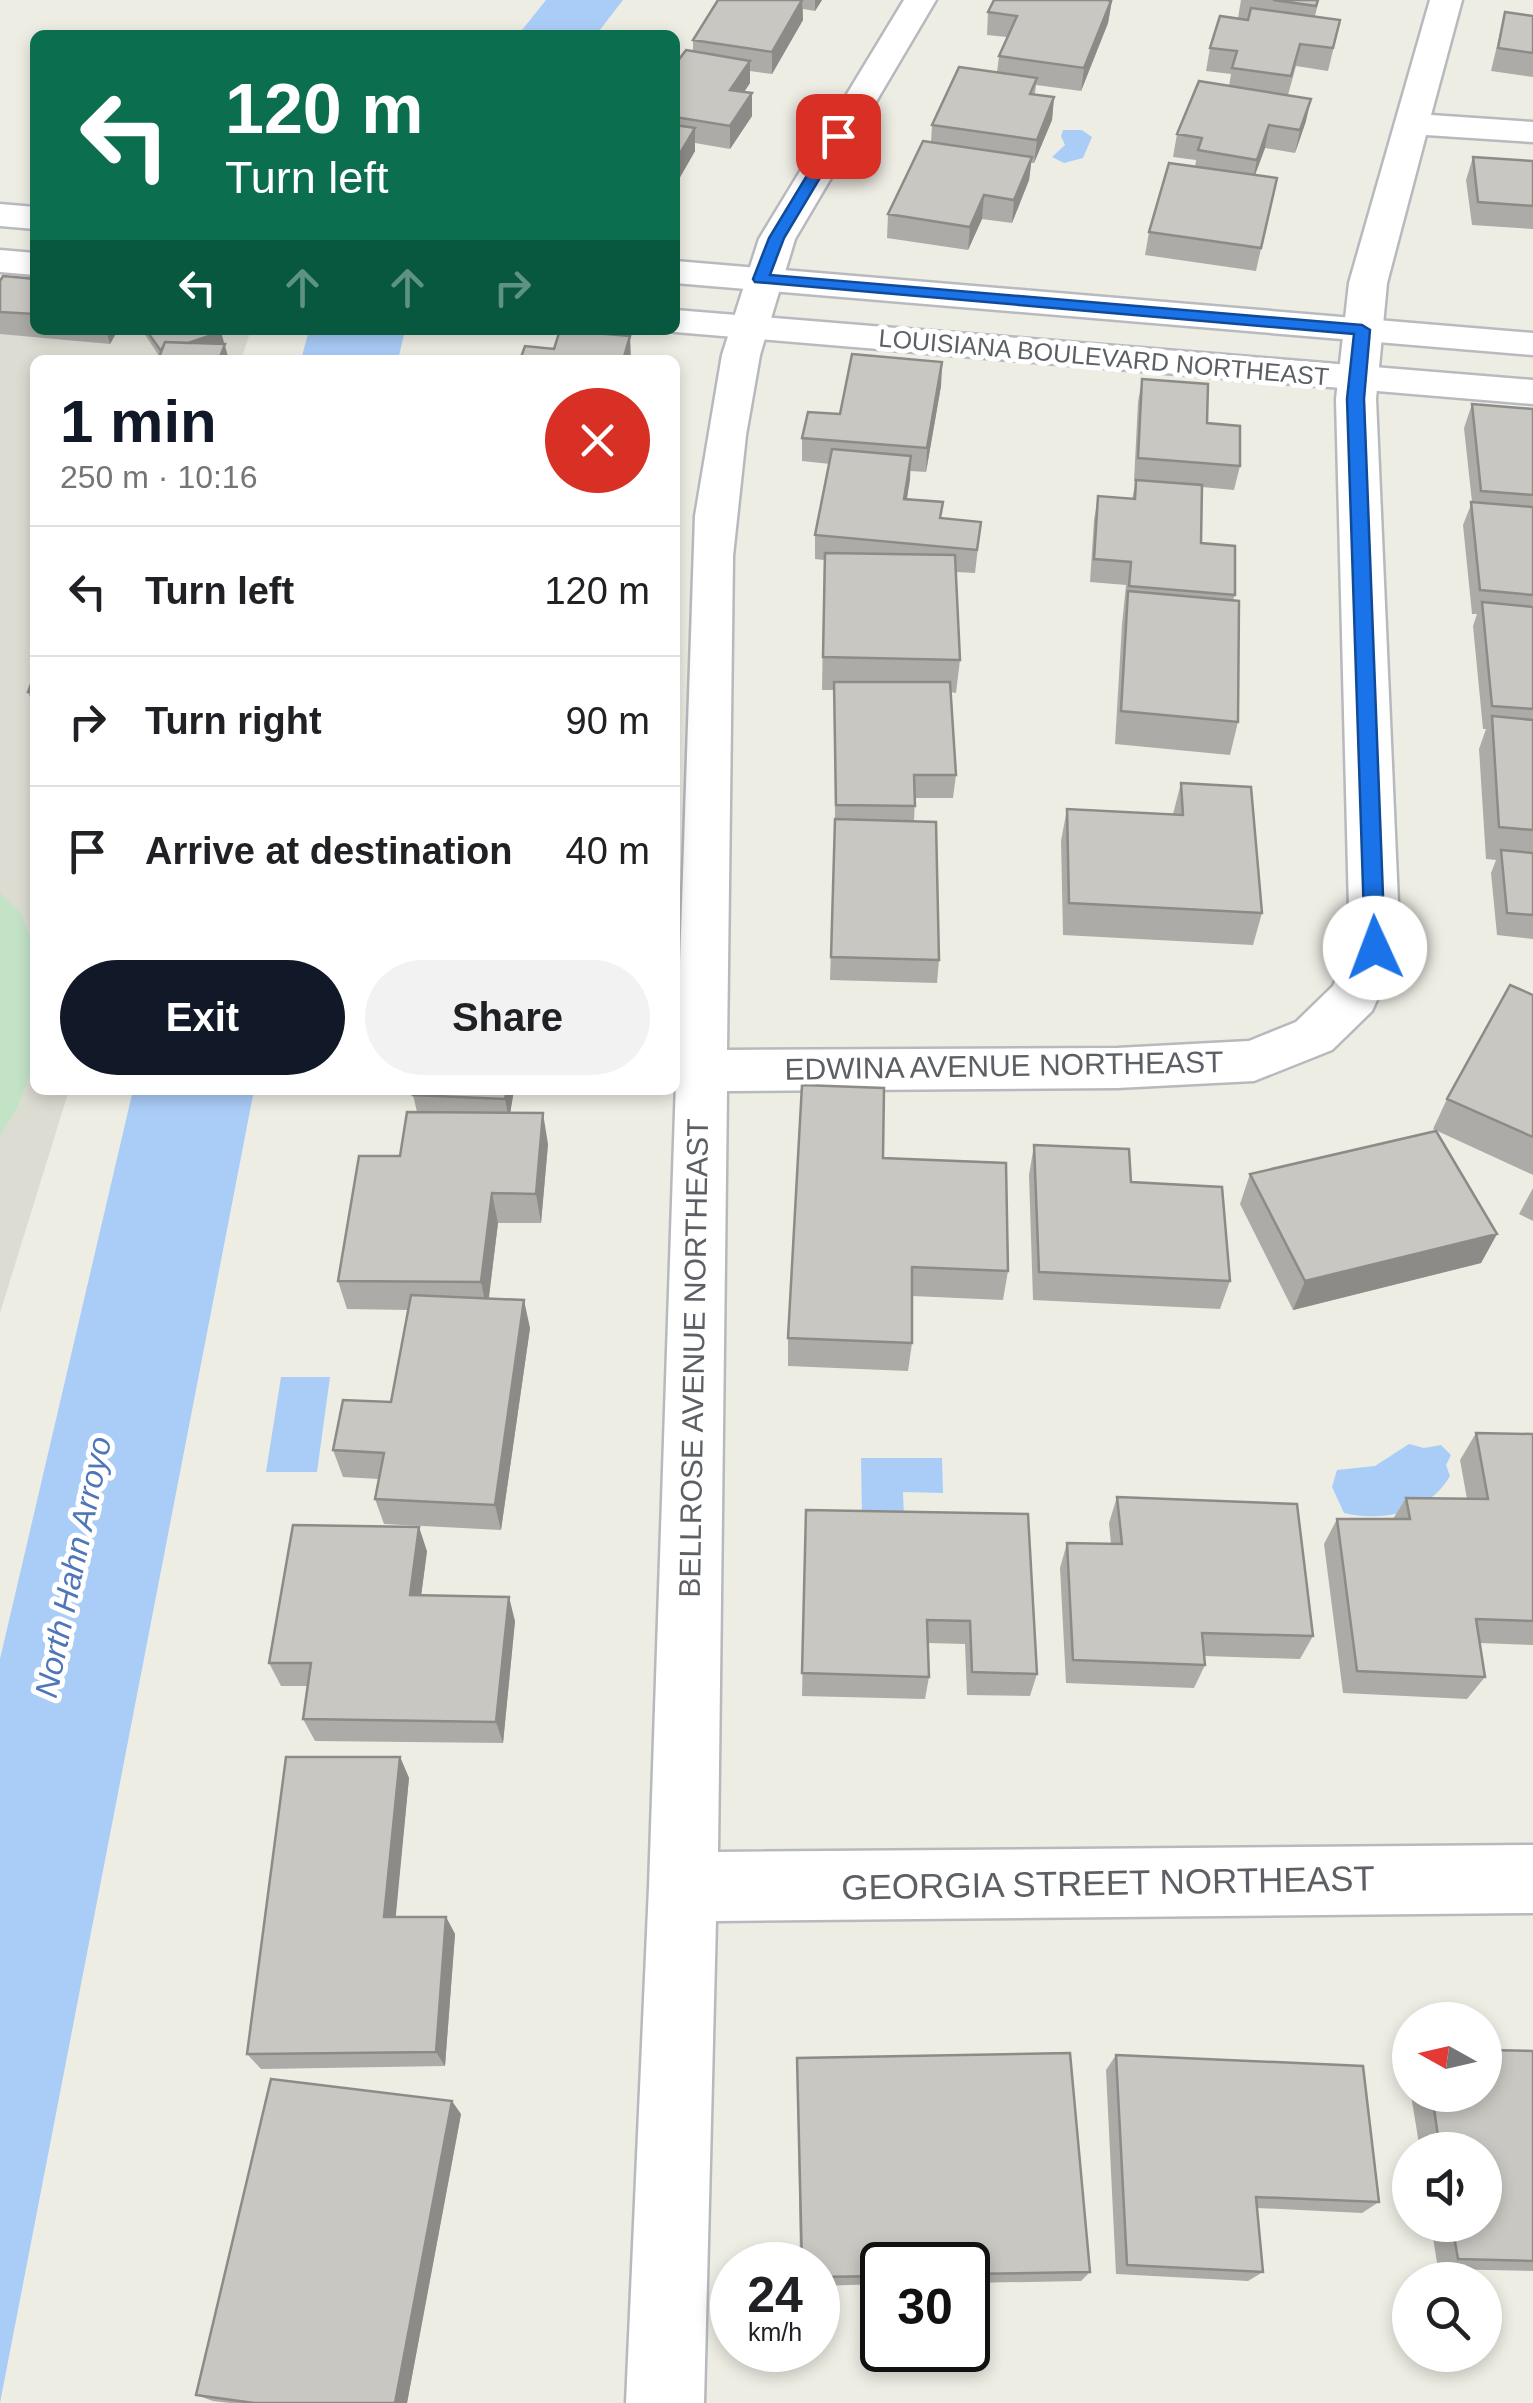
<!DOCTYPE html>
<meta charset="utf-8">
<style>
body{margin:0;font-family:Arial,sans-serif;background:#f2f2f2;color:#202124;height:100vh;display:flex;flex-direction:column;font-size:38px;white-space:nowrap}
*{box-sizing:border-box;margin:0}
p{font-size:32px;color:#757577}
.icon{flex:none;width:55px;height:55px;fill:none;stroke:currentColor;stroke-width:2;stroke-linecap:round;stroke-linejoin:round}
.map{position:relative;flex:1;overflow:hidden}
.panel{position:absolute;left:30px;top:355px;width:650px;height:740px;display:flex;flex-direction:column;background:#fff;border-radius:15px;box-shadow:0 5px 15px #0003}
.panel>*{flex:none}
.banner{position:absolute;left:30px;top:30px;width:650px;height:305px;border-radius:15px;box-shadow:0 5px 15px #0003;background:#0b6e4f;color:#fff;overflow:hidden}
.needle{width:65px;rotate:278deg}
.fabs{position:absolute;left:1392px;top:2002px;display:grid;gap:20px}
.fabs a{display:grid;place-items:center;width:110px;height:110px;border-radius:50%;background:#fff;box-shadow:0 5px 15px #0003;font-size:50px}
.speed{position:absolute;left:710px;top:2242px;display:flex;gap:20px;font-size:50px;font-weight:700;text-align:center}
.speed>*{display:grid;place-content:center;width:130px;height:130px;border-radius:50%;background:#fff;box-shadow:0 5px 15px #0003;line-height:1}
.speed small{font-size:25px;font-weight:400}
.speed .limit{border:5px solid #111;border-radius:15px;background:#fff;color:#111}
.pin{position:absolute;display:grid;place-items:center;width:85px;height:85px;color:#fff;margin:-42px;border-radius:20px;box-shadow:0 5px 15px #0006}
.me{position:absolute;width:110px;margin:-55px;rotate:358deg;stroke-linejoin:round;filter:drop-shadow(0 0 8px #0008)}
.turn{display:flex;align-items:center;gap:35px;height:210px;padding:0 30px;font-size:45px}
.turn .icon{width:130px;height:130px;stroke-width:2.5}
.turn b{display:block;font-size:70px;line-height:85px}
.lanes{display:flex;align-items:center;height:95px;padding:0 30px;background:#0003;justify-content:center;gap:50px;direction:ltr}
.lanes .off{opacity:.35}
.round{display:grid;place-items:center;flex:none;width:105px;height:105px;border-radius:52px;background:#f2f2f2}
.head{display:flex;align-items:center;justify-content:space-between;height:170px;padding:0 30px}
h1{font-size:60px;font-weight:700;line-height:75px;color:#111827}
.cta{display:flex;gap:20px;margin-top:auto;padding:20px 30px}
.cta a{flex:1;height:115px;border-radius:60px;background:#111827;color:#fff;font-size:40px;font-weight:700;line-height:115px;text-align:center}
.cta a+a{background:#f2f2f2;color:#202124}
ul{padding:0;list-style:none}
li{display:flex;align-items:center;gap:30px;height:130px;padding:0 30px;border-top:2px solid #e0e0e0}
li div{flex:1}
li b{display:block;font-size:38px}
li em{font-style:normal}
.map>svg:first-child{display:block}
.education{fill:#dddcd3}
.green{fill:#c3e3c7}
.water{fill:#aacdf8}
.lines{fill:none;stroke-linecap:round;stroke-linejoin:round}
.minor-casing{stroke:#b7b9bd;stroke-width:5}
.secondary-casing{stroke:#b8babf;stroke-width:5}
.minor{fill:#fff;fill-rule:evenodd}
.secondary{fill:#fff;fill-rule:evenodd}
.wall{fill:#adaba7}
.shaded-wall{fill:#8d8b88}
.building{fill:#c9c7c2;stroke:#8d8b88;stroke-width:2.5}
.route{fill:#1a73e8;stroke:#114b97;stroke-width:2.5}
.labels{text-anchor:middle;stroke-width:10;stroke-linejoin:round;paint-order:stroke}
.far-street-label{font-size:25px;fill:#5c5f64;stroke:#fff}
.street-label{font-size:30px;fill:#5c5f64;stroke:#fff}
.water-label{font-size:32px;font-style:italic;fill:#4f76b9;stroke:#fff}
.near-street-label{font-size:35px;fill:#5c5f64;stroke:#fff}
</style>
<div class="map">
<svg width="1533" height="2403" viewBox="0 0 1533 2403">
<rect width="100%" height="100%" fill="#edede4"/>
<path class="education" d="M 0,287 L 35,330 L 251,330 L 241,360 L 35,360 L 35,1090 L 69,1090 L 0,1313 Z"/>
<path class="green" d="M 0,893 L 21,913 L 35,949 L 35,1061 L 18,1106 L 0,1136 Z"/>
<path class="water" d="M 546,0 L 623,0 L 596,35 L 518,35 Z
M 1063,130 L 1082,130 L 1092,137 L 1083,158 L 1064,163 L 1052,157 L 1065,145 L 1061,136 Z
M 309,330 L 405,330 L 398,360 L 301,360 Z
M 133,1090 L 254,1090 L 0,2403 L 0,1659 Z
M 281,1377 L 330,1377 L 317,1472 L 266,1472 Z
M 1409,1444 L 1424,1448 L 1441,1445 L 1451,1455 L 1446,1465 L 1450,1476 C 1429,1513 1382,1522 1344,1513 L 1332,1487 L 1337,1470 L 1375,1466 Z
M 861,1458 L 942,1458 L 943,1493 L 903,1492 L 904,1517 L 862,1517 Z"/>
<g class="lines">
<g class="minor-casing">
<path id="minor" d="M 904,0 L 936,0 L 795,239 L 760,355 L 746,435 L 733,556 L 727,1050 L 1117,1048 L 1249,1041 L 1296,1022 L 1333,986 L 1350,948 L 1336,399 L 1349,283 L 1430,0 L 1462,0 L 1431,115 L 1533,122 L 1533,142 L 1426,135 L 1387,283 L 1376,399 L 1400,948 L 1372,1011 L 1332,1050 L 1254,1081 L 1117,1088 L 727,1091 L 718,1852 L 1533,1845 L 1533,1913 L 716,1921 L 704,2403 L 626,2403 L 649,1887 L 695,516 L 722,355 L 759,239 Z"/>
</g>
<g class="secondary-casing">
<path id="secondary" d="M 0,204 L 35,207 L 35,229 L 0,226 Z
M 0,250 L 35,253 L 35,275 L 0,272 Z
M 675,261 L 1533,333 L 1533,355 L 675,283 Z
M 675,310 L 1533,380 L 1533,404 L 675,332 L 666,330 L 675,330 Z"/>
</g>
<use href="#minor" class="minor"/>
<use href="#secondary" class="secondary"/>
</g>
<path class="wall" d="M 718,0 L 822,0 L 815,11 L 803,9 L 803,20 L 772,74 L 750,71 L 750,83 L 744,92 L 752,116 L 730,149 L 695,143 L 695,151 L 675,186 L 675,62 L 677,62 L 693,52 L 693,40 Z
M 994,0 L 1112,0 L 1108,23 L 1081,91 L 1036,85 L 1035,94 L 1054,97 L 1052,120 L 1034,163 L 1031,163 L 1029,180 L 1012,223 L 982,219 L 968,250 L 887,238 L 888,214 L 931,142 L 932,125 L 997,72 L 999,56 L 1007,37 L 987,35 L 988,12 Z
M 1241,0 L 1319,0 L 1315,16 L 1335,42 L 1328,71 L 1296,66 L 1288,95 L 1306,121 L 1295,153 L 1265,148 L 1255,175 L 1277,178 L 1256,271 L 1145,255 L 1149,232 L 1195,167 L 1196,160 L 1173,157 L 1177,134 L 1229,86 L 1231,74 L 1206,71 L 1210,48 L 1238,18 Z
M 1505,12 L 1533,16 L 1533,77 L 1491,71 Z
M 1473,157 L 1533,161 L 1533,229 L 1472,225 L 1466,180 Z
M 35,279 L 35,330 L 118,330 L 110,344 L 0,334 L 0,281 Z
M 142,330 L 220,330 L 229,360 L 158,360 L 159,356 Z
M 942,362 L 941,386 L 926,472 L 910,471 L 907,499 L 941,518 L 981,522 L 975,573 L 956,572 L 960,660 L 956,693 L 950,692 L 956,775 L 953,798 L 915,798 L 914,822 L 939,960 L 937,983 L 830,980 L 835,819 L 834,690 L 822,690 L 824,560 L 815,559 L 815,535 L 830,464 L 802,461 L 802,438 L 840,414 Z
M 1142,379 L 1207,423 L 1240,466 L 1234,490 L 1202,487 L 1201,543 L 1235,595 L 1233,600 L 1238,722 L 1230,755 L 1115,744 L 1122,624 L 1126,585 L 1090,582 L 1094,520 L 1098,496 L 1132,499 L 1136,481 L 1134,481 L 1138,402 Z
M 1472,404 L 1533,409 L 1533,939 L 1497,935 L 1491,873 L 1496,860 L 1486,859 L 1479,749 L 1486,729 L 1483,729 L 1473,626 L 1477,614 L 1472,614 L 1463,525 L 1472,502 L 1464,428 Z
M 35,674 L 35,711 L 28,692 Z
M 1181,783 L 1262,913 L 1253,945 L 1063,935 L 1061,841 L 1067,809 L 1173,814 Z
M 1533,995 L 1533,1175 L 1433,1129 L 1447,1099 Z
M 514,1090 L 510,1113 L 548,1144 L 541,1223 L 498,1223 L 489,1298 L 530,1328 L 501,1530 L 384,1524 L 375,1499 L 379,1479 L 343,1477 L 333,1450 L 391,1402 L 408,1310 L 347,1309 L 338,1281 L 400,1156 L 417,1112 L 413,1095 Z
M 1034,1145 L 1131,1182 L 1230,1281 L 1220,1309 L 1033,1300 L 1029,1175 Z
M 883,1158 L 1008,1271 L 1003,1300 L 912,1296 L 912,1343 L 908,1371 L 788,1366 L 788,1338 Z
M 1250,1174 L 1497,1234 L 1481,1263 L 1293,1310 L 1240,1204 Z
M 1533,1188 L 1533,1221 L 1519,1214 Z
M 1476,1433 L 1533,1434 L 1533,1645 L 1479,1643 L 1485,1677 L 1467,1699 L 1343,1693 L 1324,1544 L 1337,1519 L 1393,1519 L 1406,1498 L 1467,1499 L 1460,1460 Z
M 1117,1497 L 1313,1636 L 1300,1659 L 1204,1656 L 1205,1665 L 1194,1688 L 1066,1683 L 1060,1568 L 1067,1543 L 1111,1544 L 1109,1523 Z
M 806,1510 L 1028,1514 L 1037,1674 L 1030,1696 L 967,1695 L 965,1644 L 928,1643 L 929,1677 L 925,1699 L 802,1696 Z
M 427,1551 L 421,1596 L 515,1621 L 503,1743 L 315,1741 L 303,1719 L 308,1686 L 281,1686 L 269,1663 Z
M 400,1757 L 409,1778 L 395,1917 L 446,1917 L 455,1934 L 445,2066 L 261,2069 L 247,2054 Z
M 1533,2051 L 1533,2271 L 1438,2269 L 1431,2225 L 1485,2225 L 1485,2150 L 1420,2150 L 1411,2095 L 1485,2095 Z
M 1116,2055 L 1379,2202 L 1362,2213 L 1257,2208 L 1263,2272 L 1248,2281 L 1116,2274 L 1106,2070 Z
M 797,2058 L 1090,2272 L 1081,2281 L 968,2283 L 968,2265 L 882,2265 L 882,2284 L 818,2286 L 818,2265 L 800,2265 Z
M 1410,2060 L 1410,2088 L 1406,2063 Z
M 461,2114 L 407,2403 L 230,2403 L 213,2401 L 196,2395 Z"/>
<path class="shaded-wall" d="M 802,0 L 803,20 L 772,74 L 772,52 Z
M 815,0 L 822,0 L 815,11 Z
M 1107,0 L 1112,0 L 1108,23 L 1081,91 L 1084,68 Z
M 750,61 L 750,83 L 730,113 L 730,90 Z
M 752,93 L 752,116 L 730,149 L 730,126 Z
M 1054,97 L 1052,120 L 1034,163 L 1037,140 Z
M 1311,99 L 1306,121 L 1295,153 L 1300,130 Z
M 1269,125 L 1265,148 L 1252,183 L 1257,160 Z
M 695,128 L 695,151 L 675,186 L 675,162 Z
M 1032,157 L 1029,180 L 1012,223 L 1014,200 Z
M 984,195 L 982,219 L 968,250 L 970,227 Z
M 106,330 L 118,330 L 110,344 Z
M 221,332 L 229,360 L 219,360 L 161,351 Z
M 630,336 L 631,360 L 623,360 Z
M 942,362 L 941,386 L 926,472 L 927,448 Z
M 911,456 L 910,480 L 903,522 L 904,499 Z
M 507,1090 L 514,1090 L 509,1120 L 505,1099 Z
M 543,1113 L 548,1144 L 541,1223 L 536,1194 Z
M 492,1193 L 498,1223 L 487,1311 L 481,1282 Z
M 1497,1234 L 1481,1263 L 1293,1310 L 1305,1281 Z
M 524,1300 L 530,1328 L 501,1530 L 495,1505 Z
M 419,1527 L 427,1551 L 418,1619 L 410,1595 Z
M 509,1597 L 515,1621 L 503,1743 L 496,1722 Z
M 400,1757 L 409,1778 L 394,1935 L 384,1917 Z
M 446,1917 L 455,1934 L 445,2066 L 436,2052 Z
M 452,2101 L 461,2114 L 407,2403 L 395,2403 Z"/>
<path class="building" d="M 718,0 L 802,0 L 772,52 L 693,40 Z
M 994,0 L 1107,0 L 1111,1 L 1084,68 L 999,56 L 1017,16 L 988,12 Z
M 1273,0 L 1318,0 L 1316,6 Z
M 1251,8 L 1340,20 L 1333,48 L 1300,44 L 1291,76 L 1232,68 L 1237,51 L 1210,48 L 1220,16 L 1248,20 Z
M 1505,12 L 1533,16 L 1533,53 L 1498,48 Z
M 686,50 L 750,61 L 730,90 L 752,93 L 730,126 L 675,117 L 675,62 L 677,62 Z
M 959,67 L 1037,78 L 1030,94 L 1054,97 L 1037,140 L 932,125 Z
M 1199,81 L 1311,99 L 1300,130 L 1269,125 L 1257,160 L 1198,150 L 1202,138 L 1177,134 Z
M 675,125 L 695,128 L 675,162 Z
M 923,141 L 1032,157 L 1014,200 L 984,195 L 970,227 L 888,214 Z
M 1473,157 L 1533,161 L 1533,206 L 1478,202 Z
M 1169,163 L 1277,178 L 1261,248 L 1149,232 Z
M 3,276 L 35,279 L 35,314 L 0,312 L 0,281 Z
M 146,330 L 220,330 L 221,332 L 188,343 L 165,342 L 161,351 Z
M 560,330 L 630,336 L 623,360 L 520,360 L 525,346 L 554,349 Z
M 165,342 L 225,344 L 219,360 L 158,360 Z
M 852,354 L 942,362 L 927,448 L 802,438 L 808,412 L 840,414 Z
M 1142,379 L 1208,384 L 1207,423 L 1240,426 L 1240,466 L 1138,458 Z
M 1472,404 L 1533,409 L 1533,495 L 1481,491 Z
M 832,449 L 911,456 L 904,499 L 943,502 L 940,518 L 981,522 L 977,550 L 815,535 Z
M 1136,480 L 1202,485 L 1201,543 L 1235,546 L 1235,595 L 1129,586 L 1131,562 L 1094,559 L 1098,496 L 1135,499 Z
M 1471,502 L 1533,507 L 1533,595 L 1480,590 Z
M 825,553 L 955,555 L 960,660 L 823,657 Z
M 1128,591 L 1239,601 L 1238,722 L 1121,711 Z
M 1482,602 L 1533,607 L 1533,709 L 1492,706 Z
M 35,674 L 35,693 L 28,692 Z
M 834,682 L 950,682 L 956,775 L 914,775 L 915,806 L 836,805 Z
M 1492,716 L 1533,720 L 1533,830 L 1499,827 Z
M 1181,783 L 1251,787 L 1262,913 L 1069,903 L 1067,809 L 1183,815 Z
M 835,819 L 936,822 L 939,960 L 831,957 Z
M 1501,850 L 1533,853 L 1533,915 L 1507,913 Z
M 1510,985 L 1533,995 L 1533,1137 L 1447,1099 Z
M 802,1085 L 884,1088 L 883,1158 L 1006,1163 L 1008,1271 L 912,1267 L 912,1343 L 788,1338 Z
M 414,1090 L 507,1090 L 505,1099 L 413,1095 Z
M 407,1112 L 543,1113 L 536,1194 L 492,1193 L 481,1282 L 338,1281 L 359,1156 L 400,1156 Z
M 1436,1131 L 1497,1234 L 1305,1281 L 1250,1174 Z
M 1034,1145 L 1129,1149 L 1131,1182 L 1222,1187 L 1230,1281 L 1039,1272 Z
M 411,1295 L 524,1300 L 495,1505 L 375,1499 L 384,1453 L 333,1450 L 343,1400 L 391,1402 Z
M 1476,1433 L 1533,1434 L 1533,1621 L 1476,1619 L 1485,1677 L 1357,1671 L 1337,1519 L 1410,1519 L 1406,1498 L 1488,1499 Z
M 1117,1497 L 1297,1504 L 1313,1636 L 1202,1633 L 1205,1665 L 1073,1660 L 1067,1543 L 1122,1544 Z
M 806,1510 L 1028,1514 L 1037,1674 L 972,1672 L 970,1621 L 927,1620 L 929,1677 L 802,1673 Z
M 293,1525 L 419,1527 L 410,1595 L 509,1597 L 496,1722 L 303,1719 L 311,1663 L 269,1663 Z
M 286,1757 L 400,1757 L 384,1917 L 446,1917 L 436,2052 L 247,2054 Z
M 1485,2050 L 1533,2051 L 1533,2261 L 1458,2259 L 1452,2225 L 1485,2225 L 1485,2150 L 1440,2150 L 1432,2095 L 1485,2095 Z
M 1070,2053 L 1090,2272 L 968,2274 L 968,2265 L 882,2265 L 882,2276 L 818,2277 L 818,2265 L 802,2265 L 797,2058 Z
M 1116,2055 L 1363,2066 L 1379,2202 L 1256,2197 L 1263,2272 L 1127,2265 Z
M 271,2079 L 452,2101 L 395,2403 L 254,2403 L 196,2395 Z"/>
<path class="route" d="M 838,132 L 845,136 L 784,238 L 770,275 L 1362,325 L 1370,330 L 1364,399 L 1385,948 L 1382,954 L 1375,956 L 1365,948 L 1347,399 L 1354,334 L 755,282 L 753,279 L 769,238 L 831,136 Z"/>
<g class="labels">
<g class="far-street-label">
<text transform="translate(1104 357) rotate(5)" y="9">LOUISIANA BOULEVARD NORTHEAST</text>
</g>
<g class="street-label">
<text transform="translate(1004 1066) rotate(-1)" y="10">EDWINA AVENUE NORTHEAST</text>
<text transform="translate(694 1358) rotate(-89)" y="10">BELLROSE AVENUE NORTHEAST</text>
</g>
<g class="water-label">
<text transform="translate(73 1567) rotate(-78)" y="11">North Hahn Arroyo</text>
</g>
<g class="near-street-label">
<text transform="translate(1108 1883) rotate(-1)" y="12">GEORGIA STREET NORTHEAST</text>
</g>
</g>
</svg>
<div class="fabs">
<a><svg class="needle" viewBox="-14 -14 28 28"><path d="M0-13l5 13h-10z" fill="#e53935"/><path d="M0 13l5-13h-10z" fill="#757577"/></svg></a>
<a><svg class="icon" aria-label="sound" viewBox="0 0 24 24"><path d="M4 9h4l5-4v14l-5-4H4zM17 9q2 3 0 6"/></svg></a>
<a><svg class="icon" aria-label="search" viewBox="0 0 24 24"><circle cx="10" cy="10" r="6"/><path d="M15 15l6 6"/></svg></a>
</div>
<div class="speed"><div>24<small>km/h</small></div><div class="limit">30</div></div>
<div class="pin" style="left:838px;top:136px;background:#d93025"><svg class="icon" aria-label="arrive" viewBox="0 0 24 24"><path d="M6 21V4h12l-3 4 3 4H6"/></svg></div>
<svg class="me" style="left:1375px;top:948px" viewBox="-20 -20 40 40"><circle r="19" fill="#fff"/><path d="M0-13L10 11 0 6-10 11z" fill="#1a73e8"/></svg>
<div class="banner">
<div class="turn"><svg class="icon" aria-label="left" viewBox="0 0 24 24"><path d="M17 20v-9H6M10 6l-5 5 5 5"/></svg><div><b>120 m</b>Turn left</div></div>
<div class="lanes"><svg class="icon" aria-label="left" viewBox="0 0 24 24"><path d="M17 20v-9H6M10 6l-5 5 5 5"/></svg><svg class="icon off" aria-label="ahead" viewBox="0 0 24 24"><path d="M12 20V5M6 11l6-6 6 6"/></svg><svg class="icon off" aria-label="ahead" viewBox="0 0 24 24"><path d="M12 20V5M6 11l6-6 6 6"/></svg><svg class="icon off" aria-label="right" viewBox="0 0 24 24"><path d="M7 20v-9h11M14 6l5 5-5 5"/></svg></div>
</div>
<section class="panel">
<div class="head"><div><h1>1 min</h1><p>250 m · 10:16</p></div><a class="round" style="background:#d93025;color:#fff"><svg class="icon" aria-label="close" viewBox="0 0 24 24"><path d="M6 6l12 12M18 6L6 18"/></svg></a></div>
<ul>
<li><svg class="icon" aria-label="left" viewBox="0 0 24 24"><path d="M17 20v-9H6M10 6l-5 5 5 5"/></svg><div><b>Turn left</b></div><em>120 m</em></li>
<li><svg class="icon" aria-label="right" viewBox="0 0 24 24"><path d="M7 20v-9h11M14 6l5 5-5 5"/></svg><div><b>Turn right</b></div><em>90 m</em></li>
<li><svg class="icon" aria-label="arrive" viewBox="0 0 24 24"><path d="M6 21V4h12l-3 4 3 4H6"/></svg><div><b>Arrive at destination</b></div><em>40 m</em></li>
</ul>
<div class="cta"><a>Exit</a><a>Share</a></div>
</section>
</div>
